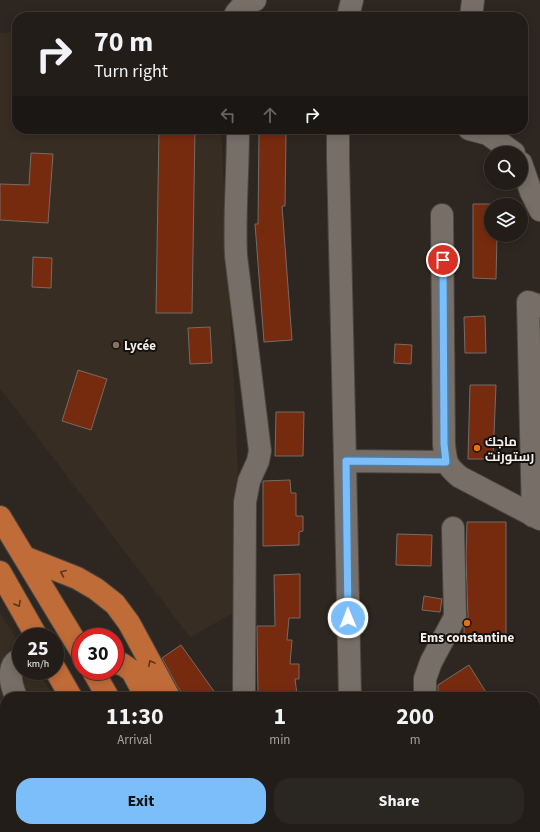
<!DOCTYPE html>
<meta charset="utf-8">
<style>
body{margin:0;font-family:"Source Sans 3",Cairo,sans-serif;background:#2a2622;color:#f1f3f6;height:100vh;display:flex;flex-direction:column;font-size:15px;white-space:nowrap}
*{box-sizing:border-box;margin:0}
p{font-size:13px;color:#a2a2a2}
.icon{flex:none;width:22px;height:22px;fill:none;stroke:currentColor;stroke-width:2;stroke-linecap:round;stroke-linejoin:round}
.map{position:relative;flex:1;overflow:hidden}
.side{position:absolute;left:0px;top:692px;width:540px;height:140px;display:flex;flex-direction:column;background:#221d19;border-radius:16px 16px 0 0;box-shadow:0 2px 10px #0003,0 0 0 1px #3f3b38}
.side>*{flex:none}
.hud{position:absolute;left:12px;top:12px;width:516px;height:122px;border-radius:16px;box-shadow:0 2px 10px #0003,0 0 0 1px #3f3b38;background:#221d19;color:#f1f3f6;overflow:hidden}
.controls{position:absolute;left:484px;top:146px;display:grid;gap:8px}
.controls a{display:grid;place-items:center;width:44px;height:44px;border-radius:50%;background:#221d19;box-shadow:0 2px 10px #0003,0 0 0 1px #3f3b38;font-size:20px}
.speed{position:absolute;left:12px;top:628px;display:flex;gap:8px;font-size:20px;font-weight:700;text-align:center}
.speed>*{display:grid;place-content:center;width:52px;height:52px;border-radius:50%;background:#221d19;box-shadow:0 2px 10px #0003,0 0 0 1px #3f3b38;line-height:1}
.speed small{font-size:10px;font-weight:400}
.speed .limit{border:6px solid #d22;background:#fff;color:#111}
.pin{position:absolute;display:grid;place-items:center;width:34px;height:34px;color:#fff;margin:-17px;border:2px solid #fff;border-radius:50%;box-shadow:0 1px 4px #0007}
.me{position:absolute;width:44px;margin:-22px;rotate:359deg;stroke-linejoin:round;filter:drop-shadow(0 0 3px #0008)}
.turn{display:flex;align-items:center;gap:14px;height:84px;padding:0 16px;font-size:18px}
.turn .icon{width:52px;height:52px;stroke-width:2.5}
.turn b{display:block;font-size:28px;line-height:34px}
.lanes{display:flex;align-items:center;height:38px;padding:0 16px;background:#0003;justify-content:center;gap:20px;direction:ltr}
.lanes .off{opacity:.35}
.eta{display:flex;justify-content:space-evenly;align-items:center;height:68px;text-align:center}
.eta b{font-size:24px;font-weight:700;line-height:28px}
.cta{display:flex;gap:8px;margin-top:auto;padding:8px 16px}
.cta a{flex:1;height:46px;border-radius:16px;background:#7cbef9;color:#111;font-size:16px;font-weight:700;line-height:46px;text-align:center}
.cta a+a{background:#2a2622;color:#f1f3f6}
.map>svg:first-child{display:block}
.built{fill:#382d22}
.building{fill:#762b0f;stroke:#766b67}
.lines{fill:none;stroke-linecap:round;stroke-linejoin:round}
.minor-casing{stroke:#4c4640;stroke-width:24}
.highway-casing{stroke:#4c4640;stroke-width:24}
.minor{stroke:#776f67;stroke-width:22}
.highway{stroke:#c06c39;stroke-width:22}
.oneway{stroke:#59351f}
.route-casing{stroke:#517ca2;stroke-width:10}
.route{stroke:#7cbef9;stroke-width:7}
.education-dot{fill:#8d6e63;stroke:#14110e;stroke-width:1.5}
.food-dot{fill:#e8710a;stroke:#14110e;stroke-width:1.5}
.labels{text-anchor:middle;stroke-width:4;stroke-linejoin:round;paint-order:stroke}
.poi-label{font-size:13px;font-weight:bold;fill:#f5f0ec;stroke:#14110e;text-anchor:start}
</style>
<div class="map">
<svg width="540" height="832" viewBox="0 0 540 832">
<rect width="100%" height="100%" fill="#2e2721"/>
<path class="built" d="M 17,32 L 17,129 L 221,129 L 236,425 L 242,608 L 190,637 L 0,388 L 0,33 Z
M 0,613 L 21,646 L 21,671 L 38,671 L 54,697 L 5,697 L 5,827 L 88,827 L 87,832 L 0,832 Z"/>
<path class="building" d="M 159,129 L 195,129 L 192,313 L 156,313 Z
M 259,133 L 286,134 L 285,206 L 282,206 L 292,340 L 264,342 L 255,224 L 258,224 Z
M 31,153 L 53,154 L 48,223 L 0,220 L 0,184 L 29,185 Z
M 473,204 L 491,204 L 491,235 L 497,235 L 496,279 L 473,278 Z
M 33,257 L 52,258 L 51,288 L 32,287 Z
M 485,316 L 486,353 L 465,353 L 464,317 Z
M 210,327 L 212,363 L 190,364 L 188,328 Z
M 395,344 L 412,345 L 411,364 L 394,363 Z
M 78,370 L 107,379 L 91,430 L 62,421 Z
M 470,385 L 496,385 L 493,459 L 468,459 Z
M 276,412 L 304,412 L 303,456 L 275,456 Z
M 290,480 L 291,493 L 296,493 L 296,516 L 303,516 L 303,531 L 299,532 L 299,545 L 263,546 L 263,481 Z
M 467,522 L 506,522 L 506,634 L 464,635 L 464,626 L 468,617 L 466,557 Z
M 397,534 L 432,535 L 431,566 L 396,565 Z
M 300,574 L 300,618 L 289,618 L 287,640 L 292,640 L 290,664 L 299,664 L 299,679 L 295,679 L 297,694 L 258,695 L 257,626 L 275,626 L 274,575 Z
M 424,596 L 442,599 L 440,612 L 422,610 Z
M 181,645 L 218,697 L 185,697 L 177,686 L 162,658 Z
M 469,665 L 489,697 L 441,697 L 438,691 L 438,685 Z"/>
<g class="lines">
<g class="minor-casing">
<path id="minor" d="M 234,17 C 238,8 246,3 255,0
M 348,17 L 352,0
M 471,17 L 473,0
M 238,129 C 238,172 234,214 236,256 L 260,451 L 258,461 L 249,481 L 245,502 L 244,697
M 338,129 L 338,157 L 345,461 L 350,697
M 469,129 L 488,134 L 514,153
M 521,163 L 531,192 L 540,210
M 442,215 L 444,445 C 446,462 446,466 460,477 L 540,519
M 345,461 L 446,462
M 533,516 L 528,302 L 540,306
M 16,697 C 12,687 8,675 13,665 C 15,662 18,660 21,659
M 425,697 L 425,679 L 431,662 L 455,617 L 453,528
M 535,812 L 540,811
M 376,827 L 381,832
M 59,832 L 59,827
M 477,832 L 490,827"/>
</g>
<g class="highway-casing">
<path id="highway" d="M 0,517 L 81,651
M 24,557 L 77,578 L 96,589 L 115,604 L 129,623 L 169,697
M 0,572 L 37,637
M 115,663 L 122,664 L 132,671 L 146,697
M 55,669 L 71,697
M 93,671 L 108,697
M 146,827 L 149,832
M 184,827 L 187,832
M 223,827 L 227,832
M 98,832 L 99,827"/>
</g>
<use href="#minor" class="minor"/>
<use href="#highway" class="highway"/>
</g>
<defs><path id="oneway-chevron" d="M-2-3.5L2.5 0L-2 3.5" fill="none" stroke-width="1.6" stroke-linecap="round" stroke-linejoin="round"/></defs>
<g class="oneway">
<use href="#oneway-chevron" transform="translate(63 573) rotate(-158)"/>
<use href="#oneway-chevron" transform="translate(18 604) rotate(61)"/>
<use href="#oneway-chevron" transform="translate(151 663) rotate(-118)"/>
</g>
<g class="lines">
<g class="route-casing">
<path id="route" d="M 348,618 L 346,461 L 446,462 L 444,444 L 443,260"/>
</g>
<use href="#route" class="route"/>
</g>
<circle class="education-dot" cx="116" cy="345" r="4"/>
<g class="food-dot">
<circle cx="477" cy="448" r="4"/>
<circle cx="467" cy="623" r="4"/>
</g>
<g class="labels">
<g class="poi-label">
<text x="124" y="350">Lycée</text>
<text x="485" y="446">ماجك<tspan x="485" dy="15">رستورنت</tspan></text>
<text x="467" y="642" text-anchor="middle">Ems constantine</text>
</g>
</g>
</svg>
<div class="controls">
<a><svg class="icon" aria-label="search" viewBox="0 0 24 24"><circle cx="10" cy="10" r="6"/><path d="M15 15l6 6"/></svg></a>
<a><svg class="icon" aria-label="layers" viewBox="0 0 24 24"><path d="M12 4l9 5-9 5-9-5zM3 14l9 5 9-5"/></svg></a>
</div>
<div class="speed"><div>25<small>km/h</small></div><div class="limit">30</div></div>
<div class="pin" style="left:443px;top:260px;background:#d93025"><svg class="icon" aria-label="arrive" viewBox="0 0 24 24"><path d="M6 21V4h12l-3 4 3 4H6"/></svg></div>
<svg class="me" style="left:348px;top:618px" viewBox="-20 -20 40 40"><circle r="17" fill="#7cbef9" stroke="#fff" stroke-width="3"/><path d="M0-11L8 9 0 5-8 9z" fill="#fff"/></svg>
<div class="hud">
<div class="turn"><svg class="icon" aria-label="right" viewBox="0 0 24 24"><path d="M7 20v-9h11M14 6l5 5-5 5"/></svg><div><b>70 m</b>Turn right</div></div>
<div class="lanes"><svg class="icon off" aria-label="left" viewBox="0 0 24 24"><path d="M17 20v-9H6M10 6l-5 5 5 5"/></svg><svg class="icon off" aria-label="ahead" viewBox="0 0 24 24"><path d="M12 20V5M6 11l6-6 6 6"/></svg><svg class="icon" aria-label="right" viewBox="0 0 24 24"><path d="M7 20v-9h11M14 6l5 5-5 5"/></svg></div>
</div>
<section class="side">
<div class="eta">
<div><b>11:30</b><p>Arrival</p></div>
<div><b>1</b><p>min</p></div>
<div><b>200</b><p>m</p></div>
</div>
<div class="cta"><a>Exit</a><a>Share</a></div>
</section>
</div>
